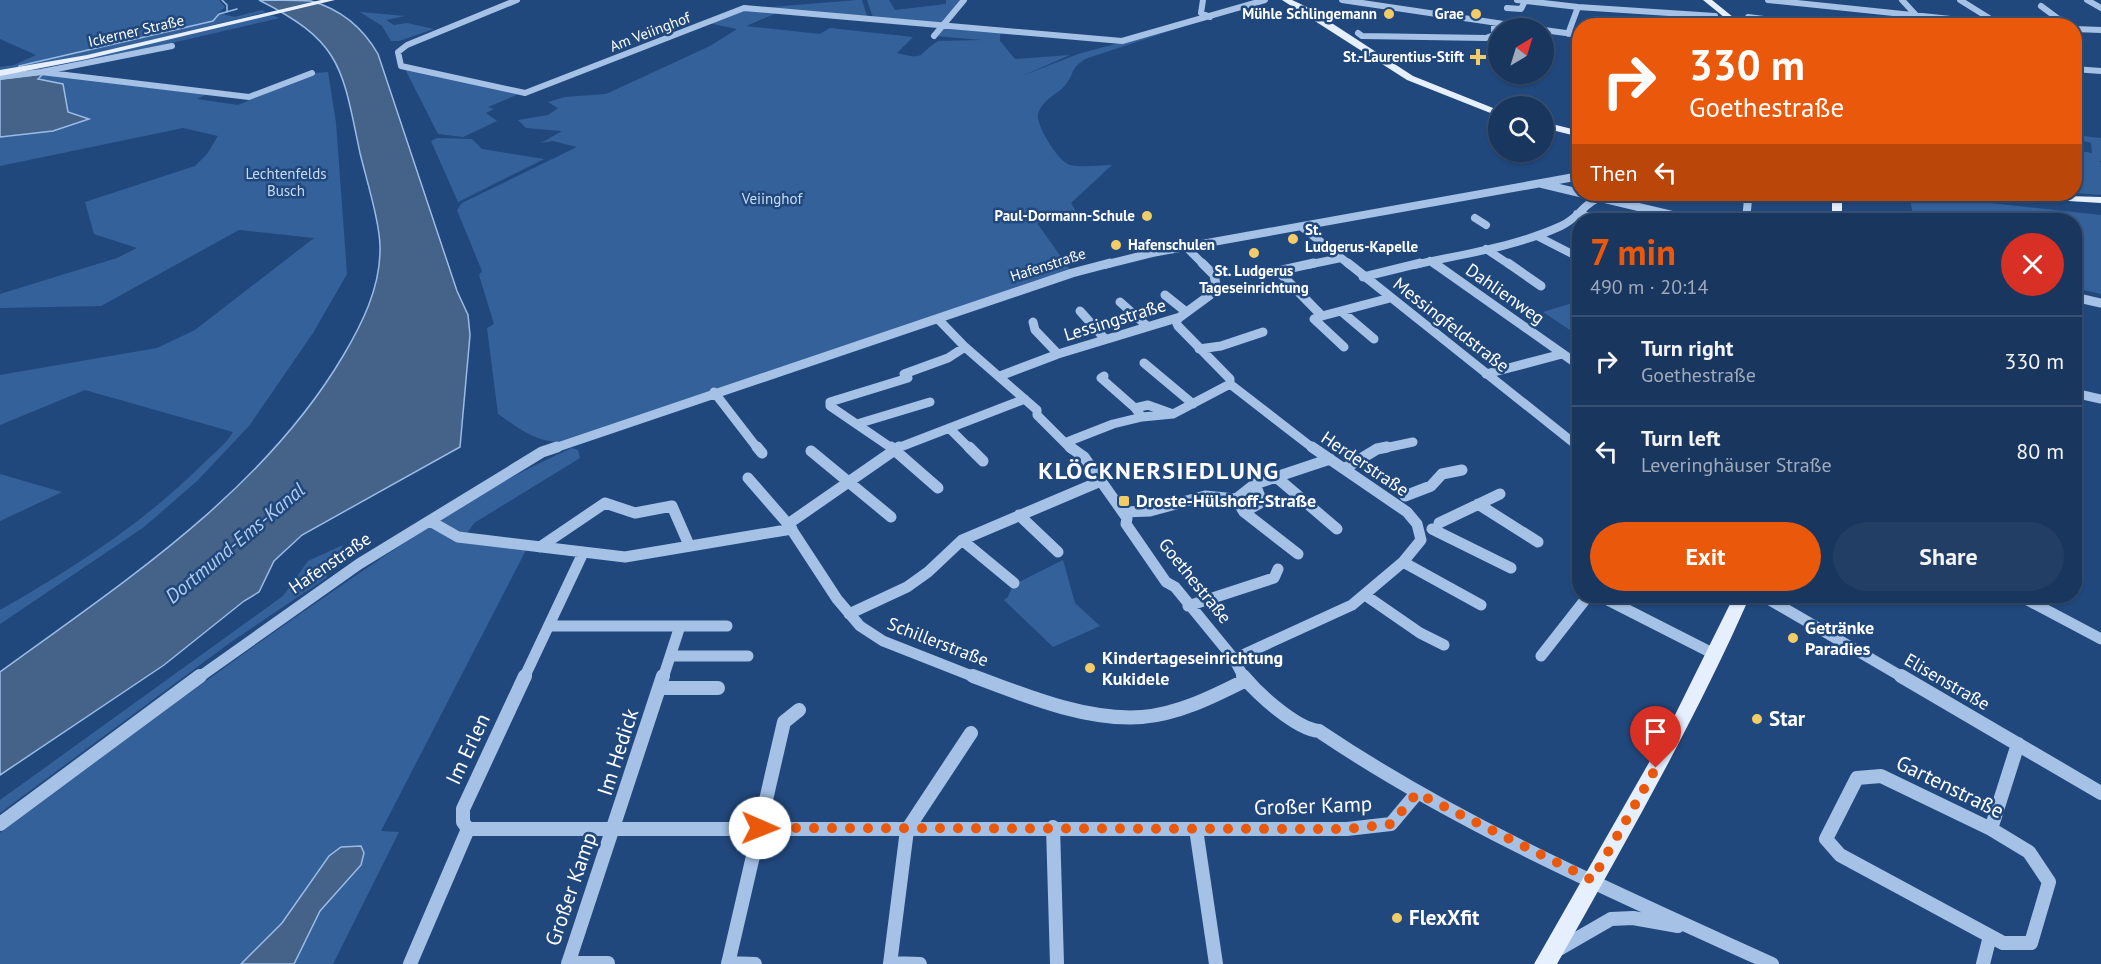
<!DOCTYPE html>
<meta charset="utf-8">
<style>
body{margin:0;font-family:"PT Sans",sans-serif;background:#223e64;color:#f1f3f6;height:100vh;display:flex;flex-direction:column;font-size:22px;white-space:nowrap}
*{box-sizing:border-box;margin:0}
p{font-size:20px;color:#9fabbc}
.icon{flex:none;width:33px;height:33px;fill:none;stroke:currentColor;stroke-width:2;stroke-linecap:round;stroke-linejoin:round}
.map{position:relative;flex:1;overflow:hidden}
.side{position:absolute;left:1572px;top:213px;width:510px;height:390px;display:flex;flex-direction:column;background:#19365e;border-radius:24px;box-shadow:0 2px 4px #0004,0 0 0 2px #375073}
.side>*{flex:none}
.top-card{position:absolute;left:1572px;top:18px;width:510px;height:183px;border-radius:24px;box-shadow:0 2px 4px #0004,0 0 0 2px #375073;background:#ea580c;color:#fff;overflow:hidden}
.needle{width:39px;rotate:38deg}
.controls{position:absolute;left:1488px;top:18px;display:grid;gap:12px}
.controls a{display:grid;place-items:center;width:66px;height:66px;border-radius:50%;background:#19365e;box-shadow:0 2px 4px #0004,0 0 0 2px #375073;font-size:30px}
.pin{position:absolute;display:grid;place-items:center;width:51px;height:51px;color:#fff;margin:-62px -26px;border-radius:50% 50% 50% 0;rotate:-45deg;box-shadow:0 0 6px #0007}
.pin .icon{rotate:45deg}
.me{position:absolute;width:66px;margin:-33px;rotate:91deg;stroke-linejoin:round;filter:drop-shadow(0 0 4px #0008)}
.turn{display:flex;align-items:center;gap:21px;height:126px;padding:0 18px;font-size:27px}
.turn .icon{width:78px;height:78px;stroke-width:2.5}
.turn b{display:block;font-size:42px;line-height:51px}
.then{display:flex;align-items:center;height:57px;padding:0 18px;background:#0003;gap:12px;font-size:22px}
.round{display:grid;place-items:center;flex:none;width:63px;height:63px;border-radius:32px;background:#223e64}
.summary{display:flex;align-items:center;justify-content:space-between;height:102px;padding:0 18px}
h1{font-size:36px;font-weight:700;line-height:45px;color:#ea580c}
.action{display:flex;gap:12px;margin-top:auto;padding:12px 18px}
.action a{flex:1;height:69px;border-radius:36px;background:#ea580c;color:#fff;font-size:24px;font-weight:700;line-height:69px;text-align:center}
.action a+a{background:#223e64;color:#f1f3f6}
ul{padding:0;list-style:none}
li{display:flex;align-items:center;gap:18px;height:90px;padding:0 18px;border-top:2px solid #375073}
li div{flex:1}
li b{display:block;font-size:22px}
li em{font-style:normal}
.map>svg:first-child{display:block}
.green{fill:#35619b}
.water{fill:#456288;stroke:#99bce7;stroke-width:1.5}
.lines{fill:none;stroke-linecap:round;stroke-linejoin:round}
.stream{stroke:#99bce7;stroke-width:1.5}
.minor-far4{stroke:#a5c2e6;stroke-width:6}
.minor-far3{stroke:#a5c2e6;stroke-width:8}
.minor-far2{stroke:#a5c2e6;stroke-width:9}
.minor-far1{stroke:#a5c2e6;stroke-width:11}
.minor{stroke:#a5c2e6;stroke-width:14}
.major{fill:#e6effd;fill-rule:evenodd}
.route{stroke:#ea580c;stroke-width:10;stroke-dasharray:0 18}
.poi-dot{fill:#f2cc67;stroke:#21487d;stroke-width:2}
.labels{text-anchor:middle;stroke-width:5;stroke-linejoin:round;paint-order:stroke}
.far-poi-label{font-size:15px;font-weight:bold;fill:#fff;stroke:#21487d;text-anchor:end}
.far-street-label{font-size:15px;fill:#fff;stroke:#21487d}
.far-park-label{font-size:15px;fill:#c9dcf5;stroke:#21487d}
.street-label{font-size:18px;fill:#fff;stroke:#21487d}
.poi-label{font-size:18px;font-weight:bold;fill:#fff;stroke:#21487d;text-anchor:start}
.water-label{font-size:20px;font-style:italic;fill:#b0ccee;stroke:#21487d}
.near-poi-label{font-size:21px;font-weight:bold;fill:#fff;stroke:#21487d;text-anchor:start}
.near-street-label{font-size:21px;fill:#fff;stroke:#21487d}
.district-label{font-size:24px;font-weight:bold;letter-spacing:1.5px;fill:#fff;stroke:#21487d}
</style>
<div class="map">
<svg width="2101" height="964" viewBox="0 0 2101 964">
<rect width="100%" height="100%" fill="#21487d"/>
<path class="green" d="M 0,0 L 219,0 L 225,7 L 218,13 L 235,17 L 262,10 L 266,12 L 90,55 L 0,71 L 0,67 L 14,65 L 36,55 L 0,39 Z
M 862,0 L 867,16 L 759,8 L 857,0 Z
M 867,0 L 889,0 L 895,10 L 946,4 L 946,0 L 962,0 L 943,22 L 938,23 L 873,17 Z
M 745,9 L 779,12 L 746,26 L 820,34 L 830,28 L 913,37 L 897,53 C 927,61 917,54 938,41 L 982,40 L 935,36 L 945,25 L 1003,30 L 1000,35 L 1000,41 L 1015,59 L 1070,55 L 1022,76 L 1078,54 L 1197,22 L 1085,59 C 1068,71 1076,72 1066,84 C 1058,95 1044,97 1038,114 C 1035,124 1059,163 1070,165 C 1083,168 1099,165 1112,165 L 1071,203 L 1078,215 L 1037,223 L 1071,271 L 563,442 C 536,443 518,428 498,414 L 487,328 L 494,324 L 479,275 L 482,271 L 457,210 L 462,203 L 577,147 L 553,141 L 541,143 L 562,131 L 526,128 L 518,120 L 548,115 L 558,108 L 548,102 L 565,97 L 606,94 L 710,46 L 737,29 L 708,23 Z
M 360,12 L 405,16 L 386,20 L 394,25 L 407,23 L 434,29 L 399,41 L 391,41 L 382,26 Z
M 271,15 L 280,18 L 163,45 L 25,71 Z
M 404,67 L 521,93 L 488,107 L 494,109 L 486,113 L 497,121 L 463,137 L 438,134 Z
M 328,72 L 336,123 L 347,274 L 313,333 L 249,426 L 197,481 L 144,527 L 0,624 L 0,610 C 74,568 145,522 205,462 C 214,453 227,443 233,432 L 85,390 L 0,425 L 0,375 L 157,348 L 195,330 L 314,238 L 239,230 L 101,306 L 0,308 L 0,294 L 117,258 L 137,248 L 94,234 L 85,202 L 195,166 L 207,154 L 218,136 L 183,128 L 0,166 L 0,78 L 40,73 L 207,94 L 197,99 L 238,105 L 315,73 Z
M 2074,135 L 2101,138 L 2101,161 L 2099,161 L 2101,163 L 2101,195 L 2075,193 L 2075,150 L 2092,153 L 2091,143 L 2075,139 Z
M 437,138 L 472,139 L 482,149 L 544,159 L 458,202 L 431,141 Z
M 1909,194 L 2101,215 L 2101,294 L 2075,288 L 2074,220 L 1914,220 Z
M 1579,301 L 1579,336 L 1543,312 Z
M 572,448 L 578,450 L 580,458 L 474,523 L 462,541 L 526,550 L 381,831 L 399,832 L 333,964 L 0,964 L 0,833 C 113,749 226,664 342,585 C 415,535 491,483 572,448 Z
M 0,474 L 62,492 L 0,521 Z
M 343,545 L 326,578 L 231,642 L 0,813 L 0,800 L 283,596 L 308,561 Z
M 1063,560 L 1075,603 L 1100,626 L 1053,647 L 1004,600 L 1008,597 L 1013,585 Z"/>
<path class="water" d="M 259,0 C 275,0 296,0 311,1 C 340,9 363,28 378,54 L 457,291 L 468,315 L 470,335 L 460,447 L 302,535 L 274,561 L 259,592 L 244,601 L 164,665 L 0,775 L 0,672 C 125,581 263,491 343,356 C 362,324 380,288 380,250 C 381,226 366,178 360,153 C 342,67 342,42 259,0 Z
M 43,74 L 38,79 L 63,84 L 68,112 L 89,119 L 53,131 L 0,137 L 0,79 Z
M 361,846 L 364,853 L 361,865 L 320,911 L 294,964 L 241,964 L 282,923 L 329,856 L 341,847 Z"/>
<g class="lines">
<path class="stream" d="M 222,0 L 227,5 L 227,12
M 20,68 L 19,66 L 213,21 L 219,14 L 237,9"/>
<path class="minor-far4" d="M 517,0 L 407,45 L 398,52 L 401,66 L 525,93 L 744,8 L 1122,41 L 1265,0
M 1203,0 L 1201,13 L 1210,17
M 1342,0 L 1531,28
M 1517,0 L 1578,7
M 1768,0 L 1999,24
M 1902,0 L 1926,26
M 1960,0 L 1997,23
M 2087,0 L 2101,8
M 2041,6 L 2068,26
M 1507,8 L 1521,9 L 1525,1
M 1748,17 L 1821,26
M 2074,29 L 2101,30
M 1544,30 L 1580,35
M 1358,33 L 1362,36 L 1486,38 L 1494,35 L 1494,23
M 1568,34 L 1578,7 L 1715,16
M 934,36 L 964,0
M 2074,69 L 2101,71
M 41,72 L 249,97 L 312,73
M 0,77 L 41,72 L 172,46"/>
<path class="minor-far3" d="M 1542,184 L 1693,220
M 1715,194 L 1748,200 L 1746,220
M 1577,214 L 1608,220
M 1475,218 L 1486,225
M 1302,227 L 1350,265
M 1537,236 L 1580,258
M 1186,247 L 1204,265
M 1486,249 L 1510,265
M 1430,261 L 1436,265
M 1104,265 L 1152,253 L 1580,176
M 1307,265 L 1341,258
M 1414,265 C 1462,254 1515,247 1561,226 C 1581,217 1583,201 1609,194"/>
<path class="minor-far2" d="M 1314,263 L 1278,271 L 1322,316 L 1390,298
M 1348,263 L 1580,448
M 1434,263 L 1580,366
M 1508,263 L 1541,286
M 1363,277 L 1420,263
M 1165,295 L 1185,311
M 2074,297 L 2101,303
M 1120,302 L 1147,326
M 1080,311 L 1105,339
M 1341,311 L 1374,339
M 1322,316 L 1314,319 L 1344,347
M 1180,317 L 1176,321 L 1178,326 L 1230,379 L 1230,384 L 1314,449
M 938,319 L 965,347 L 1037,410 L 1037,415 L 1071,449
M 1033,322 L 1035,330 L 1058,354
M 1199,349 L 1221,346 L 1263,332
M 1144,363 L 1193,404
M 904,374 L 948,358 L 965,347
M 1486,374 L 1562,354
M 1000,376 L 1058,354 L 1180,317 L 1210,295 L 1216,285 L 1214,275 L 1202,263
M 1104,376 L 1101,378 L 1135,408
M 714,392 L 758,449
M 2074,393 L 2101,399
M 1148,405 L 1173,414 L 1142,417 L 1135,408 Z
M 1173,414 L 1230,384
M 857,424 L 930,402
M 949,428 L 970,449
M 1067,442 L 1113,424 L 1142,417
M 552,449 L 1072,273 L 1110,263
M 893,449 L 830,406 L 830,402 L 908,378
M 895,449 L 1025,399
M 1380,449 L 1413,442"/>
<path class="minor-far1" d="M 757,447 L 762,453
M 891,447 L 938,488
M 899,447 L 788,524 L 837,599 L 860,626 L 883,641 L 977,678
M 969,447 L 983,461
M 1070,447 L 1084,457 L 1127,518 L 1126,524 L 1166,582 L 1175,587 L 1234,659 L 1244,678
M 811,451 L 891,517
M 1344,469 L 1377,449 L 1387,447
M 1275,476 L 1337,529
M 748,478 L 788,524
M 1255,484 L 1262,502 L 1244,512 L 1236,499 Z
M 1255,484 L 1330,459
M 1405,496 L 1431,486 L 1442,474 L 1462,470
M 1478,504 L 1538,542
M 1123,512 L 1150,511 L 1205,496 L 1236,499
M 1244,512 L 1298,554
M 1019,515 L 1058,552
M 430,521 L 458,537 L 625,557 L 792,529
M 1439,523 L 1500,494
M 1432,529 L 1511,568
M 962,540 L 1014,583
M 540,547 L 605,503 L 635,513 L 672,506 L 689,545
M 1403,562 L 1481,605
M 1365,595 L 1420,633 L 1444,645
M 1600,596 L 1716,655
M 1763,596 L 1904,678
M 2020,596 L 2101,639
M 1188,606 L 1274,578 L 1278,569
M 849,614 L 907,587 L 928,572 L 962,540 L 1101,481
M 549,626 L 680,626 L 663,678
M 680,626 L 727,626
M 671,656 L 748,656
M 1541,656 L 1588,596
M 1234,659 L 1352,605 L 1403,562 L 1421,540 L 1417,524 L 1407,512 L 1312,447
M 198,678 L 359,564 L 542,452 L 557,447
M 524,678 L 583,553"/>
<path class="minor" d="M 973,676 C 1026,696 1086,721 1142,717 C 1179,714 1214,696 1246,680
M 1243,676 C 1258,694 1296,729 1319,731 C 1460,826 1618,894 1772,964
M 1901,676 L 2101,793
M 659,688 L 718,688
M 1881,776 L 1991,829 L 2029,852 L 2049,882 L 2031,943 L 2003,943 L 1840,855 L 1826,839 L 1857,778 Z
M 0,824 L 200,676
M 1053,827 L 1057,964
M 468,829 L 1347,829 L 1391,824 L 1417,793
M 1196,829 L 1216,964
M 1991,829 L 2018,744
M 1559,949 L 1611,919 L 1633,918 L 1678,926
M 568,963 L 608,963
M 728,963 L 755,964
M 890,963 L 920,964
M 410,964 L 468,829 L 463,822 L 463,809 L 525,676
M 568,964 L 663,676
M 728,964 L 784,722 L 799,710
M 890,964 L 907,830 L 971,733
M 1983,964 L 1990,936"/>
<path class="major" d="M 321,0 L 335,0 L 87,59 L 0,76 L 0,70 L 87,55 Z
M 1282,0 L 1292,0 L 1307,7 L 1413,76 L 1498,110 L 1498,116 L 1407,80 Z
M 1703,0 L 1712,0 L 1744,26 L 1735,26 Z
M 1544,122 L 1580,131 L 1580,137 L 1544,128 Z
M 1832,194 L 1842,194 L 1842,220 L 1832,220 Z
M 1997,194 L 2101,197 L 2101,203 L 2002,197 Z
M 1734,596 L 1750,596 C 1694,723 1625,843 1557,964 L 1534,964 L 1667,731 Z"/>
</g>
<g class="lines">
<path class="route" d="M 760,828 L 1347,829 L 1391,824 L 1417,793 L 1592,880 L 1656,768"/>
</g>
<g class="poi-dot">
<circle cx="1389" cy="14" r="6"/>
<circle cx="1476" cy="14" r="6"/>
<path d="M1475 48h6v6h6v6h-6v6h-6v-6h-6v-6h6z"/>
<circle cx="1147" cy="216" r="6"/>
<circle cx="1293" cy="239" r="6"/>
<circle cx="1116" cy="245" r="6"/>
<circle cx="1254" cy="253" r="6"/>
<rect x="1118" y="495" width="12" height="12" rx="3"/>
<circle cx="1793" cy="638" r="6"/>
<circle cx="1090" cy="668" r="6"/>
<circle cx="1757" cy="719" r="6"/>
<circle cx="1397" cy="918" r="6"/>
</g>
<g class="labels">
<g class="far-poi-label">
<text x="1377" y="19">Mühle Schlingemann</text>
<text x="1464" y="19">Grae</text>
<text x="1464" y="62">St.-Laurentius-Stift</text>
<text x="1135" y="221">Paul-Dormann-Schule</text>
<text x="1305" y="235" text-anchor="start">St.<tspan x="1305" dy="17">Ludgerus-Kapelle</tspan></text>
<text x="1128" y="250" text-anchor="start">Hafenschulen</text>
<text x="1254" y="276" text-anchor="middle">St. Ludgerus<tspan x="1254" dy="17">Tageseinrichtung</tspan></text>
</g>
<g class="far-street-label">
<text transform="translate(136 31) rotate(-13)" y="5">Ickerner Straße</text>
<text transform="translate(650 32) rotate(-21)" y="5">Am Veiinghof</text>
<text transform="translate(1048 265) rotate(-18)" y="5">Hafenstraße</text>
</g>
<g class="far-park-label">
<text x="286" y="179">Lechtenfelds<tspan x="286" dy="17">Busch</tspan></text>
<text x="772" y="204">Veiinghof</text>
</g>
<g class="street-label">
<text transform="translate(1505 294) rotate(35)" y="6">Dahlienweg</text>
<text transform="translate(1115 320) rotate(-17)" y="6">Lessingstraße</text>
<text transform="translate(1451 325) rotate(38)" y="6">Messingfeldstraße</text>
<text transform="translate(1365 464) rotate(34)" y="6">Herderstraße</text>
<text transform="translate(330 563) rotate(-34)" y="6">Hafenstraße</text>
<text transform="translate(1195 581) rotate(51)" y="6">Goethestraße</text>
<text transform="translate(938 642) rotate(21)" y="6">Schillerstraße</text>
<text transform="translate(1947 682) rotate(30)" y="6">Elisenstraße</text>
</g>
<g class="poi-label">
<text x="1136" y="507">Droste-Hülshoff-Straße</text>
<text x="1805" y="634">Getränke<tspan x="1805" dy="21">Paradies</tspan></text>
<text x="1102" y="664">Kindertageseinrichtung<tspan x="1102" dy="21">Kukidele</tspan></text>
</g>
<g class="water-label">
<text transform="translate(235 543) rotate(-40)" y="7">Dortmund-Ems-Kanal</text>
</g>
<g class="near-poi-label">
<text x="1769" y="726">Star</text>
<text x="1409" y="925">FlexXfit</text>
</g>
<g class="near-street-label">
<text transform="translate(468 749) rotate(-65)" y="7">Im Erlen</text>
<text transform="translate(618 752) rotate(-72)" y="7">Im Hedick</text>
<text transform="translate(1950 787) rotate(26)" y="7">Gartenstraße</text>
<text transform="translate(1313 806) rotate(-2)" y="7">Großer Kamp</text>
<text transform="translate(571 889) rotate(-71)" y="7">Großer Kamp</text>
</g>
<g class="district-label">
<text x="1159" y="479">KLÖCKNERSIEDLUNG</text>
</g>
</g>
</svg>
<div class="controls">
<a><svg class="needle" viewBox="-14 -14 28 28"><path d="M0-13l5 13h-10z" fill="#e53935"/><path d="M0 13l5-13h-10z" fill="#9fabbc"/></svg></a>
<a><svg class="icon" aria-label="search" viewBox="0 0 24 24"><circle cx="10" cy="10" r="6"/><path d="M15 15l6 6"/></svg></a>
</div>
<div class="pin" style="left:1656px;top:768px;background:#d93025"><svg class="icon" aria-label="arrive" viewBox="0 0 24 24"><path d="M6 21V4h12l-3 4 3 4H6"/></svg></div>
<svg class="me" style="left:760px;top:828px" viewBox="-20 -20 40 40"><circle r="19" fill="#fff"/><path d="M0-13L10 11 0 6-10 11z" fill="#ea580c"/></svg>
<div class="top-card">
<div class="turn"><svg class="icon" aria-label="right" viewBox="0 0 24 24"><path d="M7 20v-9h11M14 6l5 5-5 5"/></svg><div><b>330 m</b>Goethestraße</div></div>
<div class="then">Then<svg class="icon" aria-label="left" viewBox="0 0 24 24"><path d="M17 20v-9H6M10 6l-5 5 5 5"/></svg></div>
</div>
<section class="side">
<div class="summary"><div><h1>7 min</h1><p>490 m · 20:14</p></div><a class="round" style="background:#d93025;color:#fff"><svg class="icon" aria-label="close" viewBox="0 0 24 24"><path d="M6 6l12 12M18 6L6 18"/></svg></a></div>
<ul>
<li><svg class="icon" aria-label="right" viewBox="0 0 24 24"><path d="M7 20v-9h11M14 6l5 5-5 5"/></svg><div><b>Turn right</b><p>Goethestraße</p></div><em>330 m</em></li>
<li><svg class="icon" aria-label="left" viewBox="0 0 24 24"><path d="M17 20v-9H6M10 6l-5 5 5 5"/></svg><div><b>Turn left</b><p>Leveringhäuser Straße</p></div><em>80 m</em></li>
</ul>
<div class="action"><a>Exit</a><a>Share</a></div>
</section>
</div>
